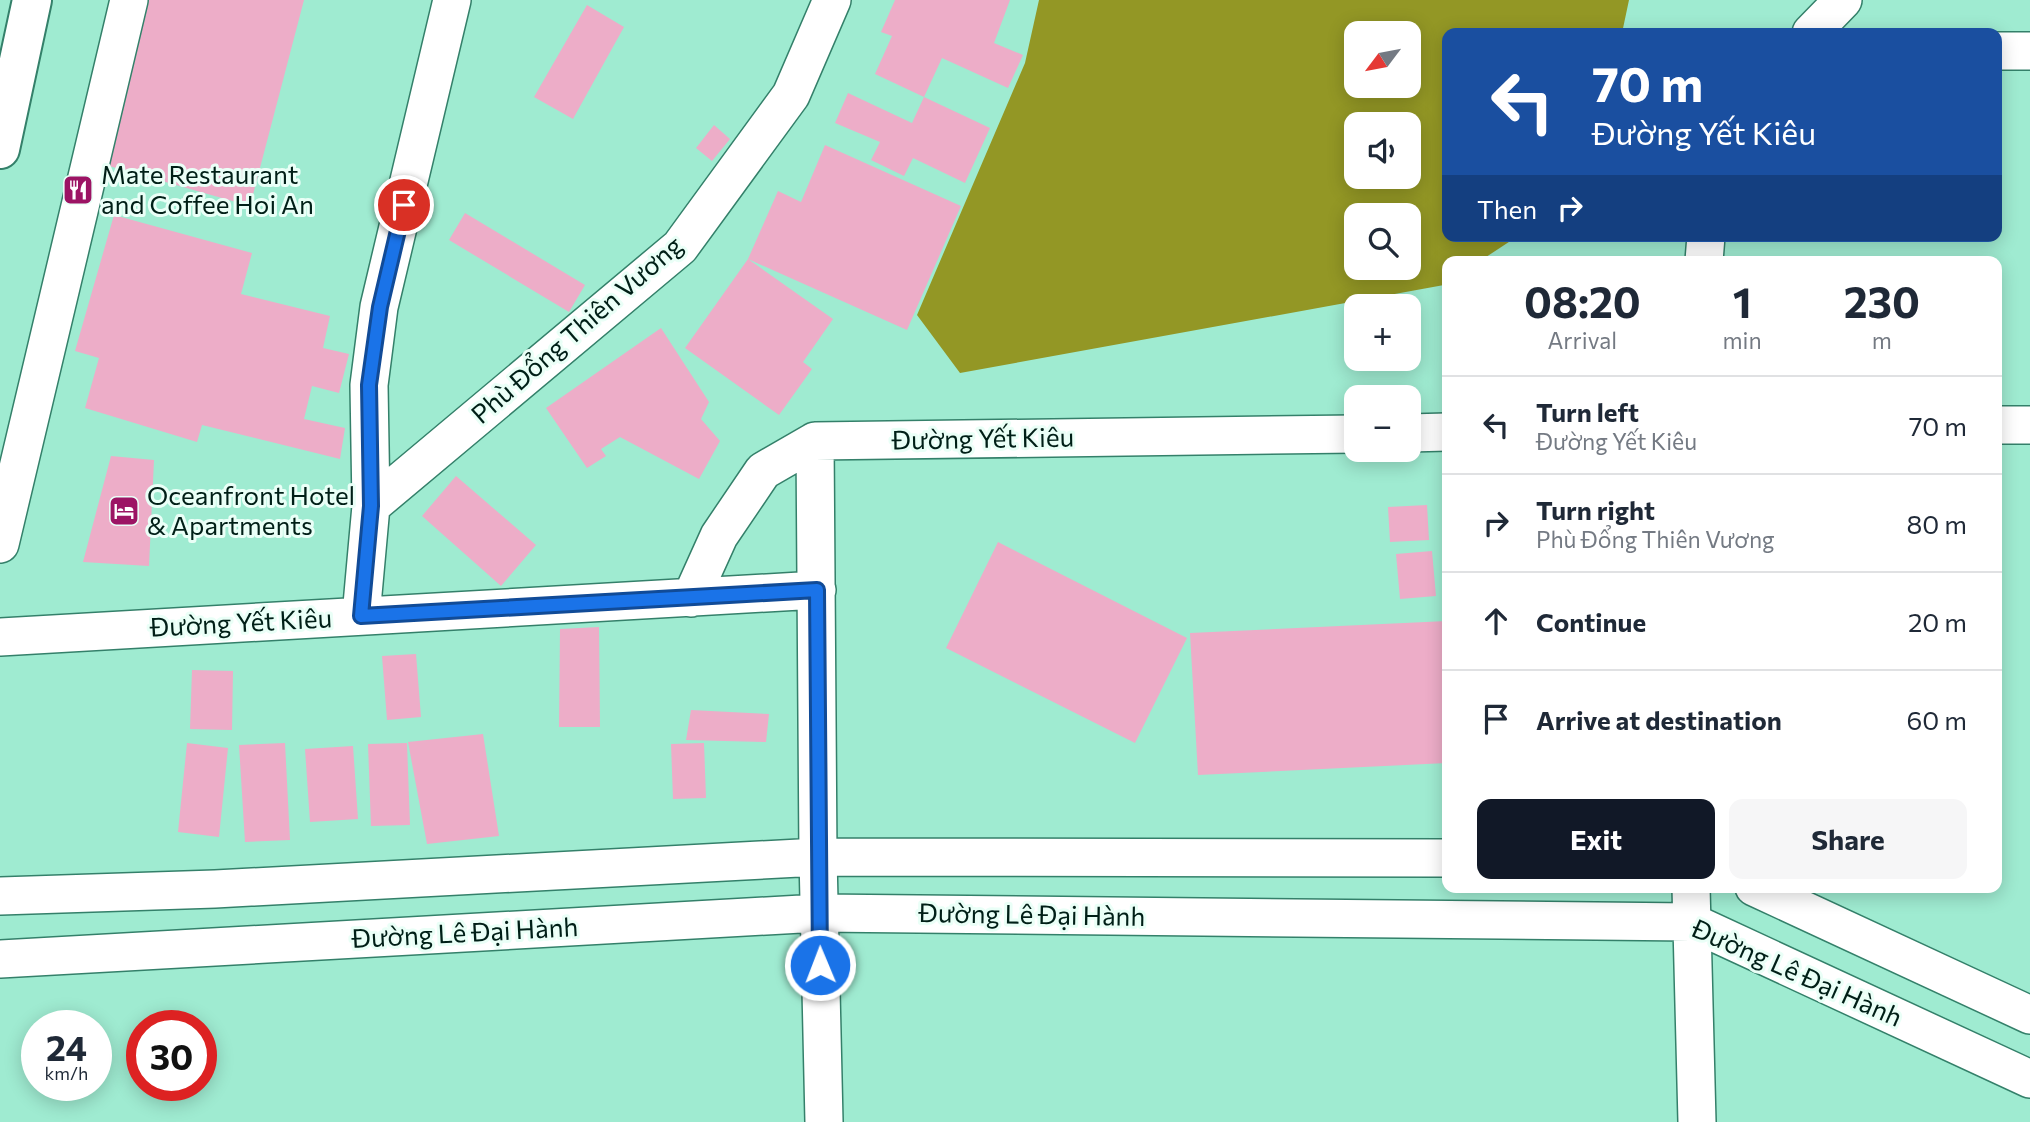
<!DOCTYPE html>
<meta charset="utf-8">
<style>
body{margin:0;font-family:Commissioner,sans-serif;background:#f6f6f7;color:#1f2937;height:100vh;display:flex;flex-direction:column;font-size:26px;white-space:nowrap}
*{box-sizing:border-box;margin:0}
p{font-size:23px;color:#747a83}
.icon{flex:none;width:38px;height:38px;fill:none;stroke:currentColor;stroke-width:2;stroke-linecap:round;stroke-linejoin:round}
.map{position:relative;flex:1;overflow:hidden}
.panel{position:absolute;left:1442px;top:256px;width:560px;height:637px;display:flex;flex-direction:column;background:#fff;border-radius:14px;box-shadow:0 4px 18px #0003}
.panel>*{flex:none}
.hud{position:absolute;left:1442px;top:28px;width:560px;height:214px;border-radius:14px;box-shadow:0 4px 18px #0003;background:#1a4fa0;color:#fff;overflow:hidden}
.needle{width:46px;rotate:238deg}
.buttons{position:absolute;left:1344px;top:21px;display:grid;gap:14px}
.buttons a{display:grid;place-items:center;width:77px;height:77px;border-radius:14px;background:#fff;box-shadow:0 4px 18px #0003;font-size:35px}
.speed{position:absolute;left:21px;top:1010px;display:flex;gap:14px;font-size:35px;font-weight:700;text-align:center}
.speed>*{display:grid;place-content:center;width:91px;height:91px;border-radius:50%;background:#fff;box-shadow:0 4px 18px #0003;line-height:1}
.speed small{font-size:18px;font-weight:400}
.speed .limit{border:10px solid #d22;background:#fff;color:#111}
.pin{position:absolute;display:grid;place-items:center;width:60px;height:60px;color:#fff;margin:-30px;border:4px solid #fff;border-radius:50%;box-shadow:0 2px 7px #0007}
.me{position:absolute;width:77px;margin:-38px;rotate:359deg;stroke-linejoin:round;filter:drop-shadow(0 0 5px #0008)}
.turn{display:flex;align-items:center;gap:24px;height:147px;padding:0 35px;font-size:32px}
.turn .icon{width:91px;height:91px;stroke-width:2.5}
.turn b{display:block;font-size:49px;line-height:60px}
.then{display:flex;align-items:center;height:66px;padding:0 35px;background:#0003;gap:14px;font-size:26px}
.eta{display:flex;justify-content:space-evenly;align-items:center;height:119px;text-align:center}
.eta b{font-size:42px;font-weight:700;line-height:49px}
.action{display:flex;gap:14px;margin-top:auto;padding:14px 35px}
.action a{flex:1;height:80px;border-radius:14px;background:#111827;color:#fff;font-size:28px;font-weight:700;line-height:80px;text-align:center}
.action a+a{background:#f6f6f7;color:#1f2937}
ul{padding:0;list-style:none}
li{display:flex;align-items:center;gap:21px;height:98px;padding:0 35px;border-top:2px solid #e0e1e3}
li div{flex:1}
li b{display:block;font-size:26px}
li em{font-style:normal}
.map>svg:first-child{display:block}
.water{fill:#939725;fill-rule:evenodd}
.building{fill:#edadc8}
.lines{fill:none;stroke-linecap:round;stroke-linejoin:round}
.minor-casing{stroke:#34806a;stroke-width:40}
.secondary-casing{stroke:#34806a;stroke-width:42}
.minor{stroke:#fff;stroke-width:37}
.secondary{stroke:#fff;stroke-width:38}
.route-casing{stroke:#114b97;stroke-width:18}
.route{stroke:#1a73e8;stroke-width:12}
.labels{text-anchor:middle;stroke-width:6;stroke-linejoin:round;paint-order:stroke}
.poi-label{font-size:26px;fill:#001f17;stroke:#eafff7;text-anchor:start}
.street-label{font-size:26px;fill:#001f17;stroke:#eafff7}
</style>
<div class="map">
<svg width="2030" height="1122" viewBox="0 0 2030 1122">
<rect width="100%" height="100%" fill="#9febd1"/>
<path class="water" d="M 1039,0 L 1629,0 L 1622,33 L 1447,33 L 1447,236 L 1518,236 L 1480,261 L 1447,261 L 1447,282 L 1444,285 L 960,373 L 917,315 L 1025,63 ZM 1356,33 L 1409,33 L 1409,86 L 1356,86 ZM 1409,124 L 1409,177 L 1356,177 L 1356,124 ZM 1409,215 L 1409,268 L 1356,268 L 1356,215 Z"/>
<path class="building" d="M 141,0 L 304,0 L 250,206 L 102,164 Z
M 895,0 L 1010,0 L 994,43 L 1023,55 L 1008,88 L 942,58 L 924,97 L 875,74 L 892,36 L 881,32 Z
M 587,5 L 624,27 L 573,119 L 534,97 Z
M 848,93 L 912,123 L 924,97 L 990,128 L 965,183 L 913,158 L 904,176 L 871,160 L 880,142 L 835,123 Z
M 714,125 L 730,139 L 712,161 L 696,148 Z
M 825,145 L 961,206 L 907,330 L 748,259 L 778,191 L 801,202 Z
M 465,213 L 585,285 L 569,312 L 449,240 Z
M 114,215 L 252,253 L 241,294 L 330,316 L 323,348 L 349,354 L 339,393 L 312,386 L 304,419 L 345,428 L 340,459 L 202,425 L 197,442 L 85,408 L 99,358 L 75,351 Z
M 748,259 L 833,319 L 803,362 L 812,369 L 779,415 L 685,348 Z
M 661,328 L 709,402 L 701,419 L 720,441 L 699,479 L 620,437 L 601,449 L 606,456 L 587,468 L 546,408 Z
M 111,456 L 154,460 L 149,566 L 83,562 Z
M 456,476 L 536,545 L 501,586 L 422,516 Z
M 1427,505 L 1429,540 L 1390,542 L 1388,507 Z
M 998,542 L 1187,638 L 1135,743 L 946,648 Z
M 1432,551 L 1436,596 L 1400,599 L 1396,554 Z
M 1442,552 L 1447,552 L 1447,593 L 1445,593 Z
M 1447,621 L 1447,763 L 1198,775 L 1190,633 Z
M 599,627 L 600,727 L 559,727 L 560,629 Z
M 416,654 L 421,717 L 387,720 L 382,656 Z
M 192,670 L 233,671 L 232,730 L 190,729 Z
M 691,710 L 769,714 L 766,742 L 686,740 Z
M 483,734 L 499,836 L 427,844 L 408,742 Z
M 187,743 L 228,748 L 219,837 L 178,832 Z
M 285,743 L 290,840 L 245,842 L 239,745 Z
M 407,743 L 410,825 L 371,826 L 368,744 Z
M 704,743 L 706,798 L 673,799 L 671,744 Z
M 353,746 L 358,819 L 310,822 L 305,749 Z"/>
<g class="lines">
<g class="minor-casing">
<path id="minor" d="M 1811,33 L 1843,0
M 1997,51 L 2030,51
M 1704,261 L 1706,236
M 1997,425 L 2030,425
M 1409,433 L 1447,432
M 815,441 L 818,857 L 824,1122
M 371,506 L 369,385 L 379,307 L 452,0
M 0,544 L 129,0
M 691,598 L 719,536 L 763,471 L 815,441 L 1356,434
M 361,616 L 371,506 L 680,247 L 791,95 L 832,0
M 0,637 L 817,590
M 1691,887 L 1697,1122
M 1754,887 L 2030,1015
M 0,896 L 215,889 L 818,857 L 1447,858
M 0,959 L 819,913 L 1691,922 L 2030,1079"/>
</g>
<g class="secondary-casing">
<path id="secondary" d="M 0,149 L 32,0"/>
</g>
<use href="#minor" class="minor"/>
<use href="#secondary" class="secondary"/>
</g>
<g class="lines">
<g class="route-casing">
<path id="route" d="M 404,205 L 380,307 L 369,385 L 371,506 L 361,616 L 817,590 L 820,965"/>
</g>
<use href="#route" class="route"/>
</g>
<defs>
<g id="restaurant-square" transform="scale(1.575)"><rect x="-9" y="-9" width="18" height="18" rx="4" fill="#9c1464" stroke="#eafff7"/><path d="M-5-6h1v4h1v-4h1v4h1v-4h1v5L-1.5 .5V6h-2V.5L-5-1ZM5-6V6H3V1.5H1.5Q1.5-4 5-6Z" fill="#fff"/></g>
<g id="hotel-square" transform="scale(1.575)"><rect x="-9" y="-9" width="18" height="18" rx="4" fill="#9c1464" stroke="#eafff7"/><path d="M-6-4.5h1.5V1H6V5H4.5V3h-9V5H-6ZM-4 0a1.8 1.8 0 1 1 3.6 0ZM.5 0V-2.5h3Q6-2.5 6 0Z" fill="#fff"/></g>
</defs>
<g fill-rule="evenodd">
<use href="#restaurant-square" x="78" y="190"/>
<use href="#hotel-square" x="124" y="511"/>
</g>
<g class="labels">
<g class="poi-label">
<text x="101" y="184">Mate Restaurant<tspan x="101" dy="30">and Coffee Hoi An</tspan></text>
<text x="147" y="505">Oceanfront Hotel<tspan x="147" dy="30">&amp; Apartments</tspan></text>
</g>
<g class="street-label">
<text transform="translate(577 330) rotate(-41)" y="9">Phù Đổng Thiên Vương</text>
<text transform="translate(983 439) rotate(-1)" y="9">Đường Yết Kiêu</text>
<text transform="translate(241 623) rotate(-3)" y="9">Đường Yết Kiêu</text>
<text transform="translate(1032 915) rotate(1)" y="9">Đường Lê Đại Hành</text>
<text transform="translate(465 933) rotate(-3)" y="9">Đường Lê Đại Hành</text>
<text transform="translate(1797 973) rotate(24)" y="9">Đường Lê Đại Hành</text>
</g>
</g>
</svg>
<div class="buttons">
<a><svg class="needle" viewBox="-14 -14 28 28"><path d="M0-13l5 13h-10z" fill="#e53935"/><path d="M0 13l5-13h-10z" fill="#747a83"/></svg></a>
<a><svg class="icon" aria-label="sound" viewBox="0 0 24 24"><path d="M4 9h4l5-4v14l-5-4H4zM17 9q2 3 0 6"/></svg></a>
<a><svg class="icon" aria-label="search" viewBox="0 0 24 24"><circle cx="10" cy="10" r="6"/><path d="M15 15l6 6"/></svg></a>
<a>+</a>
<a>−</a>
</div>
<div class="speed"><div>24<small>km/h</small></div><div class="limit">30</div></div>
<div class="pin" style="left:404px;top:205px;background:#d93025"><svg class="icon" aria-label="arrive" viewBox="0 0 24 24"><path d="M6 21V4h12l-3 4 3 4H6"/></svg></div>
<svg class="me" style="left:820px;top:965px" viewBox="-20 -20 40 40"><circle r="17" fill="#1a73e8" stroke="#fff" stroke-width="3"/><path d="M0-11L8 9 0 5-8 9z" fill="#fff"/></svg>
<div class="hud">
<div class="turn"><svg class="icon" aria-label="left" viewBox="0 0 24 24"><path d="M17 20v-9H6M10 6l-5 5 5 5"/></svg><div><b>70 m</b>Đường Yết Kiêu</div></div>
<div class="then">Then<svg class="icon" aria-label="right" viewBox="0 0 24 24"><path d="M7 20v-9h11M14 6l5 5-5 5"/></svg></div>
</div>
<section class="panel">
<div class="eta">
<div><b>08:20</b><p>Arrival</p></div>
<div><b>1</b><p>min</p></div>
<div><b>230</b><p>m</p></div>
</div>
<ul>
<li><svg class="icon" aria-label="left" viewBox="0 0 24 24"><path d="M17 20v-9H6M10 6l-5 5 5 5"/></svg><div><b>Turn left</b><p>Đường Yết Kiêu</p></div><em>70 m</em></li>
<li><svg class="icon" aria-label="right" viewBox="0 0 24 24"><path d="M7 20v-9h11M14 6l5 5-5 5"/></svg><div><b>Turn right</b><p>Phù Đổng Thiên Vương</p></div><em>80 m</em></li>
<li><svg class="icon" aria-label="ahead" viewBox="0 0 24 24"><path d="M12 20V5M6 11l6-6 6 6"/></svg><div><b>Continue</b></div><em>20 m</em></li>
<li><svg class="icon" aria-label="arrive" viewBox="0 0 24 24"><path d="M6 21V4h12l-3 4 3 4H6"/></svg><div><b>Arrive at destination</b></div><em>60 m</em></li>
</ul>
<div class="action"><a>Exit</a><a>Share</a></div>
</section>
</div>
